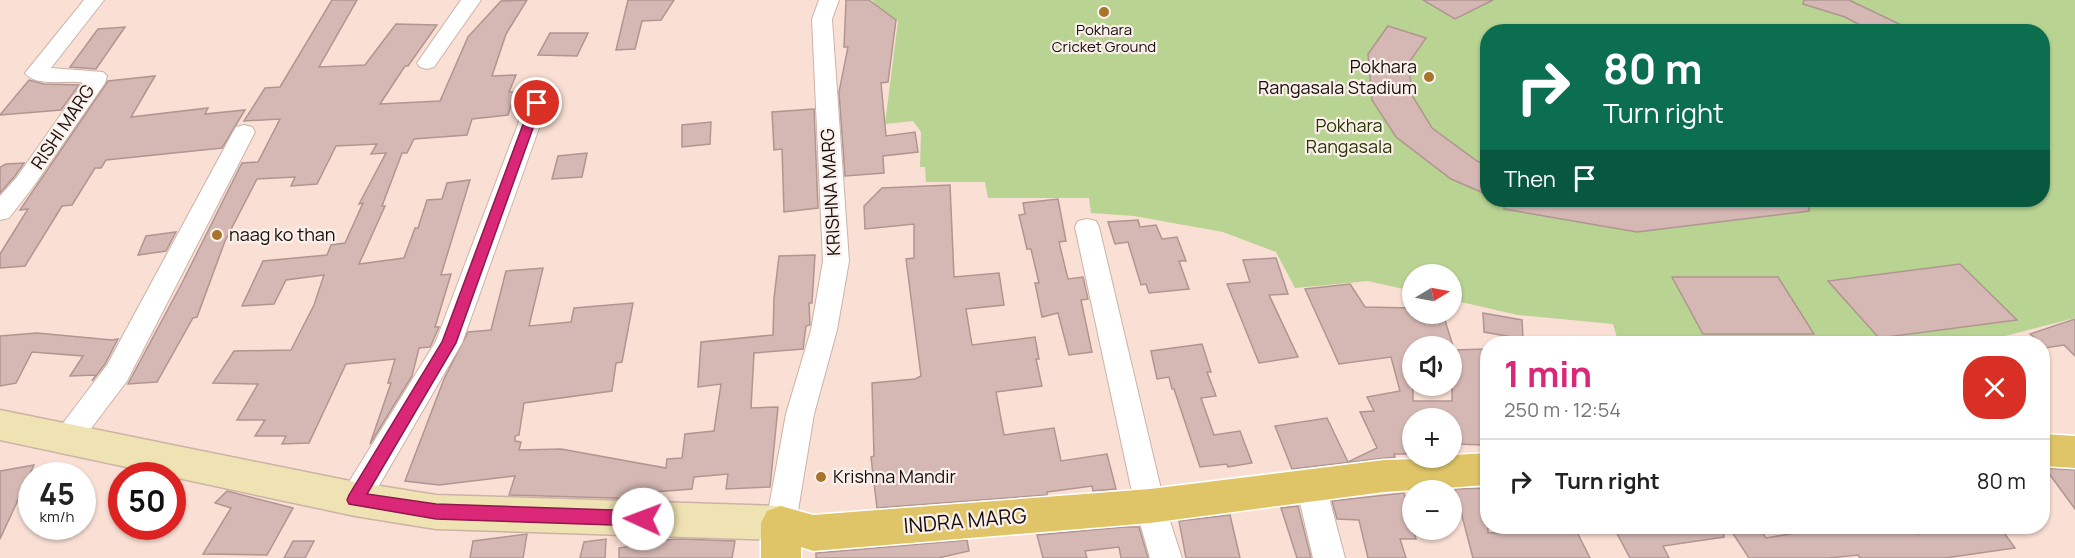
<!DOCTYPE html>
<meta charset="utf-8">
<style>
body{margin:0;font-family:Manrope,sans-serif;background:#f2f2f2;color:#222;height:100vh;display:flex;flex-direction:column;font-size:22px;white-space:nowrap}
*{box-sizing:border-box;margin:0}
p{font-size:20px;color:#767676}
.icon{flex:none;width:33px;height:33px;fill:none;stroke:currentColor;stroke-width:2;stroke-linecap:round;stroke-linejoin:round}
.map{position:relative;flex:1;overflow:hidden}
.panel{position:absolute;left:1480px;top:336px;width:570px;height:198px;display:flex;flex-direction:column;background:#fff;border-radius:24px;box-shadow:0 2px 4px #0004}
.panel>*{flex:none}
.top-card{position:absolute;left:1480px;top:24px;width:570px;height:183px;border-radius:24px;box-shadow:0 2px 4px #0004;background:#0b6e4f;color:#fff;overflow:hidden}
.needle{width:39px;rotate:80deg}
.fabs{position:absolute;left:1402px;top:264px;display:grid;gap:12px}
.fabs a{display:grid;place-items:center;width:60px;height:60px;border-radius:50%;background:#fff;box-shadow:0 2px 4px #0004;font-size:30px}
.speed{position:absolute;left:18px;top:462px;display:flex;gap:12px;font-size:30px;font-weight:700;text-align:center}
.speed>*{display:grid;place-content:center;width:78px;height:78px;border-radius:50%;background:#fff;box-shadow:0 2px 4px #0004;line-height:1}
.speed small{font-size:15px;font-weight:400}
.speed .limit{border:9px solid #d22;background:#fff;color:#111}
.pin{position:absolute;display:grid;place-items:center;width:51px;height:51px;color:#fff;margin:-26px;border:3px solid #fff;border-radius:50%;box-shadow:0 2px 6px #0007}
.me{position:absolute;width:66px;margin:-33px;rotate:272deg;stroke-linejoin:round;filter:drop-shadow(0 0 4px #0008)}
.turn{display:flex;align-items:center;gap:21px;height:126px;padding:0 24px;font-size:27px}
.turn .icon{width:78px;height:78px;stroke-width:2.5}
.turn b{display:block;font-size:42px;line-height:51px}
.then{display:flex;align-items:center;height:57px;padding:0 24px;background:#0003;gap:12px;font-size:22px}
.round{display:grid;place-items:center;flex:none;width:63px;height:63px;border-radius:24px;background:#f2f2f2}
.headline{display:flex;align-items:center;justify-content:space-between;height:102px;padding:0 24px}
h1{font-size:36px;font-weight:700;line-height:45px;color:#db2777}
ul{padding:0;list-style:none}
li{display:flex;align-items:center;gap:18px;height:84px;padding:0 24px;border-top:2px solid #e0e0e0}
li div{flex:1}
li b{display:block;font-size:22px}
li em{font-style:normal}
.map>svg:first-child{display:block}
.green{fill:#b8d392;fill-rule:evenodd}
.building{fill:#d5b8b4;stroke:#b09591;stroke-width:1.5}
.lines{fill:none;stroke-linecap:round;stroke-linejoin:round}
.minor-casing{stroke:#ccb2a7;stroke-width:2}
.secondary-casing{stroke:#ccb2a7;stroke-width:3}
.primary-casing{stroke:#fff;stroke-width:3}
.minor{fill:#fff;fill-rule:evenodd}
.secondary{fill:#efe2b3;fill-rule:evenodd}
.primary{fill:#dfc568;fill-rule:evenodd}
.route{fill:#db2777;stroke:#8e194d;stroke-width:1.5}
.poi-dot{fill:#a7742c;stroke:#fbf0eb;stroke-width:2}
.labels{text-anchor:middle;stroke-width:4.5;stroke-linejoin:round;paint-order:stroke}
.far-poi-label{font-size:15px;fill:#170e0a;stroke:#fbf0eb}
.poi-label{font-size:18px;fill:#170e0a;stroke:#fbf0eb;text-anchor:start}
.park-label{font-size:18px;fill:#263701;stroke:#fbf0eb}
.street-label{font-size:18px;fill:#170e0a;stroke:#fbf0eb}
.near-street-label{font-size:21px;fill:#170e0a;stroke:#fbf0eb}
</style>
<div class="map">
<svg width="2075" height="558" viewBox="0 0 2075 558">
<rect width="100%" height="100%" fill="#fadfd4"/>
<path class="green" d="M 872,0 L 2075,0 L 2075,318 L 1978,343 L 1619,344 L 1613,324 L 1518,315 L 1452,300 L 1452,274 L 1413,274 L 1413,291 L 1368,281 L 1295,288 L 1276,252 L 1223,232 L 1134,216 L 1091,213 L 1089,198 L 988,198 L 985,182 L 926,182 L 925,167 L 920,167 L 921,132 L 913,121 L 885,124 L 898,21 L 887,15 ZM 1488,32 L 2043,32 L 2043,200 L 1488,200 Z"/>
<path class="building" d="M 332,0 L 357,0 L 319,67 L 365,65 L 396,24 L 437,25 L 408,66 L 405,66 L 380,104 L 440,101 L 468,37 L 501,1 L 527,0 L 506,34 L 492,76 L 516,75 L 509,92 L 515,92 L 508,115 L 472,119 L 467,135 L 414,139 L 407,153 L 402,153 L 382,206 L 385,206 L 359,264 L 404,258 L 415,228 L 418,228 L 427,200 L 442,199 L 447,183 L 470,180 L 441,275 L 451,274 L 435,327 L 439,327 L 432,343 L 430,347 L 419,348 L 412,376 L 370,444 L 391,383 L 388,383 L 395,359 L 346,364 L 309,443 L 282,444 L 286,436 L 255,436 L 265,420 L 237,420 L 258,384 L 213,383 L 234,351 L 291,350 L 314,305 L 324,275 L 286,280 L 274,304 L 242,306 L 263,261 L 327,255 L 331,245 L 345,243 L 363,203 L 359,204 L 386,153 L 371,154 L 377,144 L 336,146 L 317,184 L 291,186 L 295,177 L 257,179 L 225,241 L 197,317 L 193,318 L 157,382 L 128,384 L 182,283 L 242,163 L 258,162 L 280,119 L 244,121 L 265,88 L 280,87 Z
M 628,0 L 674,0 L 661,20 L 642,21 L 635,49 L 616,50 Z
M 846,0 L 869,0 L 896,20 L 888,82 L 881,83 L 886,136 L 915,132 L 918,152 L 883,156 L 884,173 L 845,176 L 839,92 L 848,47 L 844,47 Z
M 1423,0 L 1493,0 L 1455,19 Z
M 1804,0 L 1849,0 L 1916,32 L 1873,32 L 1845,17 L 1803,4 Z
M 1388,26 L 1426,38 L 1408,64 L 1413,97 L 1432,128 L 1477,161 L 1488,165 L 1488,195 L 1451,179 L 1396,137 L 1372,100 L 1368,54 Z
M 125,27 L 96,69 L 70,67 L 98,29 Z
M 550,33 L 588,33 L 577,56 L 538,55 Z
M 155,76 L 131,117 L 208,108 L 205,114 L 245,110 L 222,148 L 106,160 L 101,168 L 95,168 L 72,205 L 62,206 L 25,266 L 0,268 L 0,254 L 28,209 L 20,210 L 108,81 Z
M 29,80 L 44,84 L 79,85 L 61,110 L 0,115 Z
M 814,109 L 818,208 L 784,212 L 782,149 L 774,150 L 772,112 Z
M 711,122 L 710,144 L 682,147 L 682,125 Z
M 587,153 L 582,177 L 552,179 L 558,156 Z
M 24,163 L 15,176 L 0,193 L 0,167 L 6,164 Z
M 950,185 L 954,277 L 999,273 L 1004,305 L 966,309 L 972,345 L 1035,337 L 1039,359 L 1036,359 L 1042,386 L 996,392 L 1004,435 L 1054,428 L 1061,461 L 1107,454 L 1116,489 L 1093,491 L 1092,486 L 1047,492 L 1047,495 L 877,508 L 871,457 L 874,456 L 872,383 L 915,379 L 921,376 L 906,259 L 914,258 L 914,224 L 865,229 L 864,206 L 882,188 Z
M 1058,199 L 1066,241 L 1059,242 L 1068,279 L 1083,277 L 1084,281 L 1088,299 L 1081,300 L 1092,352 L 1069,355 L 1058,313 L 1042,317 L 1035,283 L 1039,283 L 1031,249 L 1027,249 L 1019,215 L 1025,214 L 1023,203 Z
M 1505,200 L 1604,200 L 1622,202 L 1644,200 L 1808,200 L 1809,211 L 1637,232 L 1504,209 Z
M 1138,220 L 1140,227 L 1156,225 L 1162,239 L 1177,237 L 1186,261 L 1179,261 L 1189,289 L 1149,293 L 1146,284 L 1141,285 L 1128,242 L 1115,244 L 1108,222 Z
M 176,232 L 166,251 L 138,255 L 146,236 Z
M 815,255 L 812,303 L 809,303 L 810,325 L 806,326 L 803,349 L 754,353 L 751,408 L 778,407 L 770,487 L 726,489 L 728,474 L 694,477 L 692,489 L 654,492 L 653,499 L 647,499 L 509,495 L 515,476 L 439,485 L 405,481 L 444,379 L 468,332 L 491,330 L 506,271 L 543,268 L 529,326 L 571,322 L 574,308 L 633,303 L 622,362 L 616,363 L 612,391 L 524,403 L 519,435 L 515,436 L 515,441 L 521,442 L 519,450 L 561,449 L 666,468 L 667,459 L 682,458 L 685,434 L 714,431 L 721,384 L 698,387 L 701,342 L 773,335 L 774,298 L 779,256 Z
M 1276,258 L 1288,294 L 1269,295 L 1298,357 L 1259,363 L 1227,284 L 1250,282 L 1243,260 Z
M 1960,264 L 2017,320 L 1879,338 L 1828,281 Z
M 1672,277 L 1778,277 L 1814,334 L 1703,334 Z
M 1350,284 L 1365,307 L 1413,308 L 1413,314 L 1443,314 L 1453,346 L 1413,346 L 1413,401 L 1452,401 L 1452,350 L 1488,349 L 1488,445 L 1452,444 L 1452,418 L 1413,418 L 1413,454 L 1394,454 L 1395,457 L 1292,469 L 1275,426 L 1327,418 L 1348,462 L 1377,448 L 1360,412 L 1374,411 L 1367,397 L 1400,391 L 1391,357 L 1339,364 L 1305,289 Z
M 1483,313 L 1522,320 L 1523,339 L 1484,332 Z
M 2075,319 L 2075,356 L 2064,345 L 2045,348 L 2043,344 L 2030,334 Z
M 37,333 L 112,340 L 118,339 L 105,364 L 92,381 L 96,375 L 70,376 L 83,356 L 32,352 L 16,383 L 0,386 L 0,336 Z
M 1202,344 L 1211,372 L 1207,372 L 1216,396 L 1201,398 L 1214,435 L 1240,431 L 1252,463 L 1228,467 L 1227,464 L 1200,467 L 1174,389 L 1172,389 L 1169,377 L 1157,379 L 1151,351 Z
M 34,465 L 0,539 L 0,471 Z
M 2045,468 L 2075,470 L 2075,509 Z
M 1488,488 L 1488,533 L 1538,532 L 1536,526 L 1574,526 L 1590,558 L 1473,558 L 1455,489 Z
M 227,491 L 293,508 L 267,555 L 203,554 L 231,508 L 215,503 Z
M 1404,493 L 1416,539 L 1400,539 L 1406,558 L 1368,558 L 1359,520 L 1337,519 L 1332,501 Z
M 1298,506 L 1311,558 L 1297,558 L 1281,508 Z
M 1230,515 L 1240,558 L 1186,558 L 1179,521 Z
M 1613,526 L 1723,526 L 1724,537 L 1663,546 L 1669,558 L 1630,558 Z
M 1728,526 L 1758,526 L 1766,538 L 1819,529 L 1817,526 L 1912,526 L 1917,534 L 1967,526 L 1999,526 L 2015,548 L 1945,558 L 1860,558 L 1858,555 L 1829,558 L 1749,558 Z
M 1124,527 L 1139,527 L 1148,558 L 1121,558 L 1119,547 L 1085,551 L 1087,558 L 1043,558 L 1037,535 Z
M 527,534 L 523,558 L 470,558 L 473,541 Z
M 606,539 L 605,558 L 580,558 L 584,542 Z
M 681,539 L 735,541 L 732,558 L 619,558 L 619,548 L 662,540 Z
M 967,540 L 969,551 L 938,558 L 816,558 L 816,553 Z
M 293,541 L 314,541 L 305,558 L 284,558 Z"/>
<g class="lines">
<g class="minor-casing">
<path id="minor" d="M 84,0 L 104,0 L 51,68 L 103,72 L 107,76 L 105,83 L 33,187 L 9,218 L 0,220 L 0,196 L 17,177 L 83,83 C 69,79 36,88 25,73 Z
M 461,0 L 481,0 L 434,67 L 427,69 L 420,67 L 417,63 Z
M 819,0 L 839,0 L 832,19 L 849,261 L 837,330 L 814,414 L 796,523 L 792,532 L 781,536 L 770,532 L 766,523 L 786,414 L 811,330 L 823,261 L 812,19 Z
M 537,96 L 545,98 L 548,103 L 462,343 L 366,508 L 355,512 L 344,508 L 340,499 L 344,490 L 436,341 L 526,103 L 529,98 Z
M 244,125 L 252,127 L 255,132 L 127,381 L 77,447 L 67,451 L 57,447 L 53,439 L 57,431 L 107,365 L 233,132 L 236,127 Z
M 1087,219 L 1096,221 L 1099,227 L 1165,506 L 1182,558 L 1150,558 L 1135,506 L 1075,227 L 1078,221 Z
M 1311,473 L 1322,477 L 1326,486 L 1345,558 L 1313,558 L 1296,486 L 1300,477 Z"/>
</g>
<g class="secondary-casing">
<path id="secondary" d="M 0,410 L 355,482 L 436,495 L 781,506 L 795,511 L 801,523 L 795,535 L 781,540 L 436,529 L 355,516 L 0,440 Z"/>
</g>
<g class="primary-casing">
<path id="primary" d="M 2043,434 L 2075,436 L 2075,468 L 2043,466 Z
M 1488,453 L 1488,485 L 1384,492 L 1150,523 L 813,551 L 801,547 L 801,558 L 761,558 L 761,523 L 767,511 L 781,506 L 813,515 L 1150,489 L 1384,460 L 1452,458 L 1452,455 Z"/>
</g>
<use href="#minor" class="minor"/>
<use href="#secondary" class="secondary"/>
<use href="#primary" class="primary"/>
</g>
<path class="route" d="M 537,100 L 542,103 L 456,343 L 367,494 L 436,504 L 643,511 L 649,514 L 651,519 L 649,524 L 643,526 L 436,519 L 349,504 L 347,500 L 349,495 L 442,342 L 531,103 Z"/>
<g class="poi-dot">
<circle cx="1104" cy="12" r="6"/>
<circle cx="1429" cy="77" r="6"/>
<circle cx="217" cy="235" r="6"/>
<circle cx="821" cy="477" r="6"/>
</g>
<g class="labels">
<g class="far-poi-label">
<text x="1104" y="35">Pokhara<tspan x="1104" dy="17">Cricket Ground</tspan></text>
</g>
<g class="poi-label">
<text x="1417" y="73" text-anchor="end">Pokhara<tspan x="1417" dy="21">Rangasala Stadium</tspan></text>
<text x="229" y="241">naag ko than</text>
<text x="833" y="483">Krishna Mandir</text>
</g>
<g class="park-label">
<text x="1349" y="132">Pokhara<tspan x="1349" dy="21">Rangasala</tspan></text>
</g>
<g class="street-label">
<text transform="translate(63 127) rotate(-56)" y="6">RISHI MARG</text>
<text transform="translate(831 192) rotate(-93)" y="6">KRISHNA MARG</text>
</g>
<g class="near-street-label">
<text transform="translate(965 521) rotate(-5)" y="7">INDRA MARG</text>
</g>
</g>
</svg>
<div class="fabs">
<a><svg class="needle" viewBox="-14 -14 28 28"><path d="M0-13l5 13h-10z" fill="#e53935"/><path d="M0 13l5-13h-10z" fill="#767676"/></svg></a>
<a><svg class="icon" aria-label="sound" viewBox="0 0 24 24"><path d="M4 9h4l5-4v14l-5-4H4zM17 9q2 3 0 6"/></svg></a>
<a>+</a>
<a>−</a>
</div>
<div class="speed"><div>45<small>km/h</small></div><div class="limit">50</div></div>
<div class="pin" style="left:537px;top:103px;background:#d93025"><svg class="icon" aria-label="arrive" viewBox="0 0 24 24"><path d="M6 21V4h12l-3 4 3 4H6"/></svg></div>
<svg class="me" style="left:643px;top:519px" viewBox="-20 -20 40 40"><circle r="19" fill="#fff"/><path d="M0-13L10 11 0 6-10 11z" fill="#db2777"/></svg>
<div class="top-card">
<div class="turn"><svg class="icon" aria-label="right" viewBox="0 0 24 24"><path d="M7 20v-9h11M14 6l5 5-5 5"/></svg><div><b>80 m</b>Turn right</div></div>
<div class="then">Then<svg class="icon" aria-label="arrive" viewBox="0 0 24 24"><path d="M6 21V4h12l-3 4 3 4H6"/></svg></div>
</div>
<section class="panel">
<div class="headline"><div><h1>1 min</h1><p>250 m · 12:54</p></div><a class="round" style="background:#d93025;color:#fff"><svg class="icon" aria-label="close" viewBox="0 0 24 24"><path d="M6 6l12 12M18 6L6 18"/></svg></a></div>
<ul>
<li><svg class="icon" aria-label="right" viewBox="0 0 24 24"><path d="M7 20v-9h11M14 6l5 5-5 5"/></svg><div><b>Turn right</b></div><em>80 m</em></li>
</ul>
</section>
</div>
